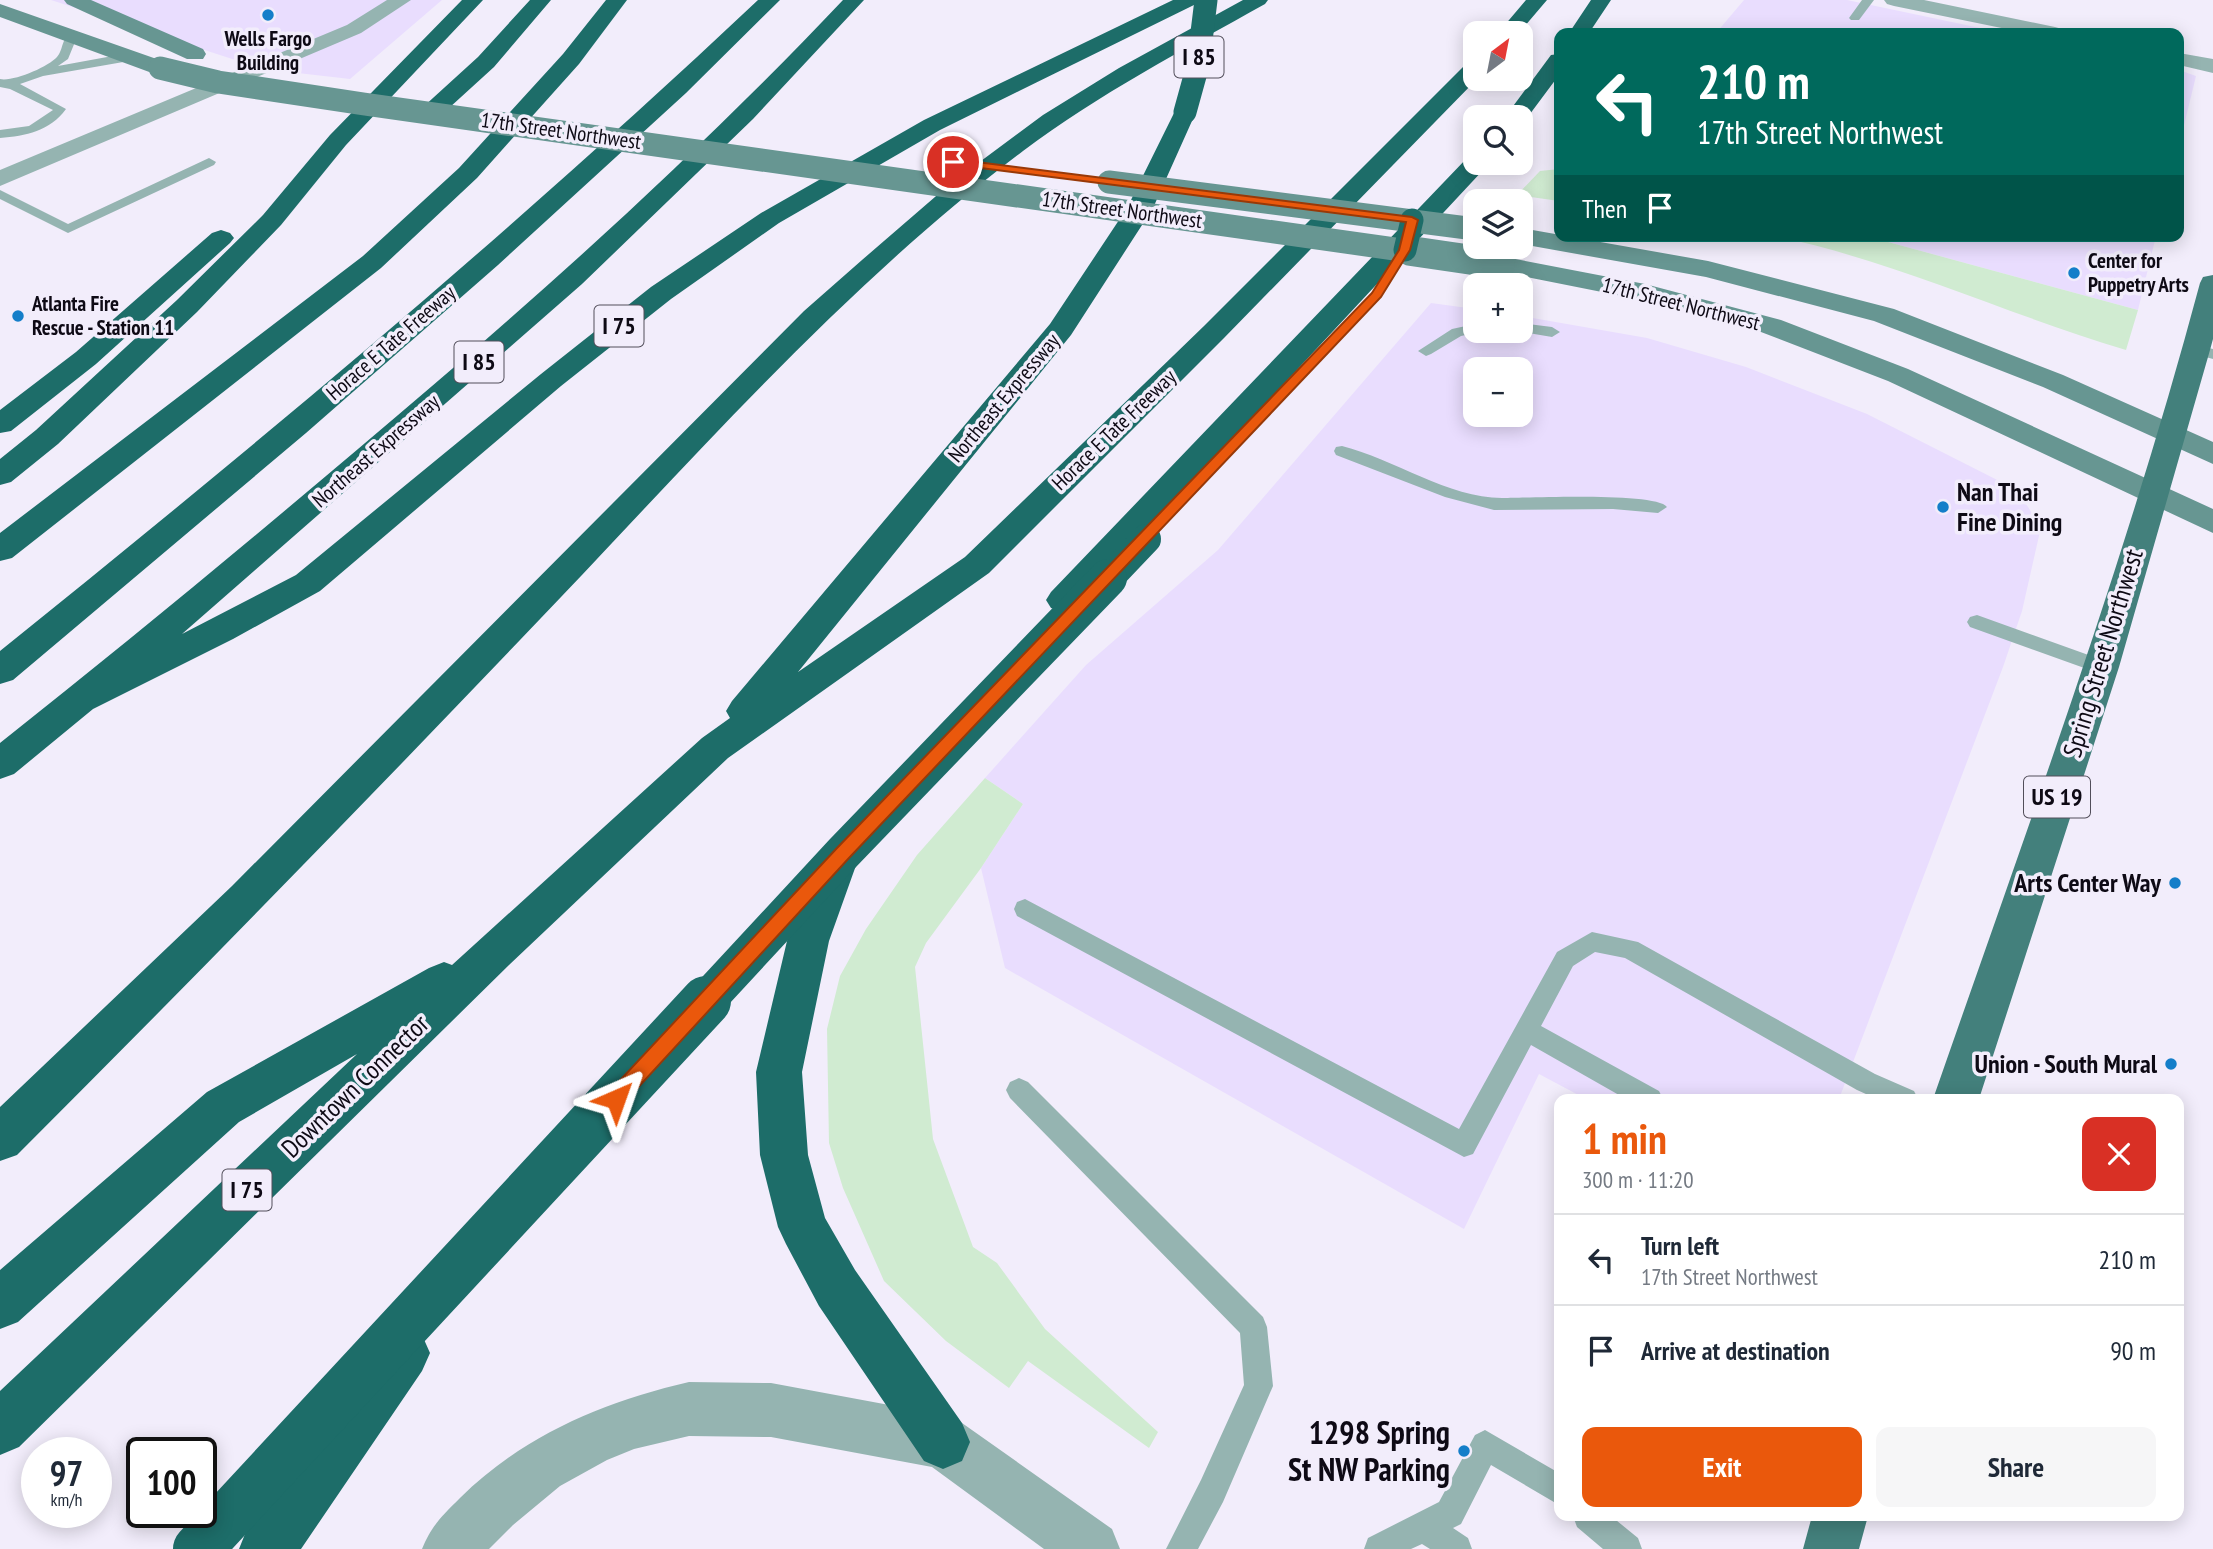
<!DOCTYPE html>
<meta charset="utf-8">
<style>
body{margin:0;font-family:"PT Sans Narrow",sans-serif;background:#f6f6f7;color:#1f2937;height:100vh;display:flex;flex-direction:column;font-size:26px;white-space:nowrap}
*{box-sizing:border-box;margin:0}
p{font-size:23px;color:#747a83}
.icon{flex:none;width:38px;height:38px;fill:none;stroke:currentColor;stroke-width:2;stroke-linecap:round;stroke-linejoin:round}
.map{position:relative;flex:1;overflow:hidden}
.sheet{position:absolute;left:1554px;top:1094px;width:630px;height:427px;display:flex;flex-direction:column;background:#fff;border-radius:14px;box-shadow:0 4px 18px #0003}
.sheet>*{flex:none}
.hud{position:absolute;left:1554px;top:28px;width:630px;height:214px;border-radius:14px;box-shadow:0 4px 18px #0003;background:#00695c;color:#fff;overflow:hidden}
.needle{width:46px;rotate:32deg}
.fabs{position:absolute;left:1463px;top:21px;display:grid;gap:14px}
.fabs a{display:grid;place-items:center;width:70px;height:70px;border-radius:14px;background:#fff;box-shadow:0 4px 18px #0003;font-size:35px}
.speed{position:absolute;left:21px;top:1437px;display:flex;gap:14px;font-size:35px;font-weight:700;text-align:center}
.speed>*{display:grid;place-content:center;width:91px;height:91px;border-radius:50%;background:#fff;box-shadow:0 4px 18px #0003;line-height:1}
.speed small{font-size:18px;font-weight:400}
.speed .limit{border:4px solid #111;border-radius:10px;background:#fff;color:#111}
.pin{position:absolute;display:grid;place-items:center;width:60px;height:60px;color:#fff;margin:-30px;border:4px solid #fff;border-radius:50%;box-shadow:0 2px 7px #0007}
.me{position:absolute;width:77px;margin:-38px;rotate:43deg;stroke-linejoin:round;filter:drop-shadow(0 0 5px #0008)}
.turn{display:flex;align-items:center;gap:24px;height:147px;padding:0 28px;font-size:32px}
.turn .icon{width:91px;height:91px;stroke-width:2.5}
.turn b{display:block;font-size:49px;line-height:60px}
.then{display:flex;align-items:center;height:66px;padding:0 28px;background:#0003;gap:14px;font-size:26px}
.round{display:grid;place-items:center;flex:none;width:74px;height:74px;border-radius:14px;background:#f6f6f7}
.head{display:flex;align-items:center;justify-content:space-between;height:119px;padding:0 28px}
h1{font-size:42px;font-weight:700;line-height:52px;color:#ea580c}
.cta{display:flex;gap:14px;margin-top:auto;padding:14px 28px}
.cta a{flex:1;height:80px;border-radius:14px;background:#ea580c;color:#fff;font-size:28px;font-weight:700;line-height:80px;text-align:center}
.cta a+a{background:#f6f6f7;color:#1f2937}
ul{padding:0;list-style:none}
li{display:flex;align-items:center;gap:21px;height:91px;padding:0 28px;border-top:2px solid #e0e1e3}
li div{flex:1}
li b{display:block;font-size:26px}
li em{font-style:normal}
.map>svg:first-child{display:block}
.built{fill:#e9ddfe;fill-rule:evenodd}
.green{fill:#d0ebd1}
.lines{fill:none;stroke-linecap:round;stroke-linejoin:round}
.service{fill:#95b4b1;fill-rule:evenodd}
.minor{fill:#95b4b1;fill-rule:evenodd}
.secondary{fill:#679692;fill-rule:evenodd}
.primary{fill:#43807c;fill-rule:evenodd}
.motorway{fill:#1d6d69;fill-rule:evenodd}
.secondary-bridge-far1{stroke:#679692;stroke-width:23}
.secondary-bridge{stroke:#679692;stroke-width:30}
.motorway-bridge-far3{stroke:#1d6d69;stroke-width:23}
.motorway-bridge-far2{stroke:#1d6d69;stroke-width:30}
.motorway-bridge-far1{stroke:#1d6d69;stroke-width:38}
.motorway-bridge{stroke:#1d6d69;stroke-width:50}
.route{fill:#ea580c;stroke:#983908;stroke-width:2}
.poi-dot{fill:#147ec9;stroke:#f2edfb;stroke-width:2.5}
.labels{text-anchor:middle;stroke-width:7;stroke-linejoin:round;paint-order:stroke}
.far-poi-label{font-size:21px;font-weight:bold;fill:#0e0a15;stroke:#f2edfb;text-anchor:start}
.far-street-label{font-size:21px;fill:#0e0a15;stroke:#f2edfb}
.shield{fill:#f2edfb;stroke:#524e5a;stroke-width:2}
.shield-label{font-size:24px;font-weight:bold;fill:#0e0a15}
.poi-label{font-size:26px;font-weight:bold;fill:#0e0a15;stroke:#f2edfb;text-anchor:end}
.street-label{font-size:26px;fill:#0e0a15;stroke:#f2edfb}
.near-poi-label{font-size:32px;font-weight:bold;fill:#0e0a15;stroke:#f2edfb;text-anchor:end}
</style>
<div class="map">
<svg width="2213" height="1549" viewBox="0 0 2213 1549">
<rect width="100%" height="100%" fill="#f2edfb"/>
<path class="built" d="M 51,0 L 442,0 L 350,79 L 263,69 Z
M 1744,0 L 1847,0 L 2004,33 L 1716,33 Z
M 2179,70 L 2196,76 L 2179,146 Z
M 1866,236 L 2156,236 L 2138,310 Z
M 1431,303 L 1475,309 L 1475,331 L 1521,331 L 1521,316 L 1647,338 L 1746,367 L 1867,414 L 2017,490 L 2041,527 L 2022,611 L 2003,667 L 1839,1099 L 1586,1099 L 1539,1074 L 1464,1229 L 1005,968 L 981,868 L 1023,804 L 985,778 L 1086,665 L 1218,550 ZM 1475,369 L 1521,369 L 1521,415 L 1475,415 Z"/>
<path class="green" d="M 1559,169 L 1559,201 L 1517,195 L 1540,171 Z
M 1774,236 L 1866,236 L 2138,310 L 2126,350 C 2008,315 1896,261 1774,236 Z
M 985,778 L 1023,804 L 981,868 L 926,943 L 915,967 L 933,1139 L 973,1247 L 997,1263 L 1045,1329 L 1158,1432 L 1149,1448 L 1028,1361 L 1009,1388 L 946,1341 L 884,1281 L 843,1188 L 829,1143 L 827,1029 L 840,976 L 866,929 L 917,855 Z"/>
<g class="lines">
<path class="service" d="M 1862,0 L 1874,0 L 1859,20 L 1851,20 L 1849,18 Z
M 71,34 L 77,37 L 68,59 L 58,66 L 129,53 L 135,57 L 129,61 L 43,76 L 20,84 L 66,109 C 50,131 26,136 0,138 L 0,130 L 29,126 L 53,110 L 10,89 L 0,87 L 0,79 C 13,82 48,67 57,57 C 64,49 61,38 71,34 Z
M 209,158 L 216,162 L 214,165 L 68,233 L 0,199 L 0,190 L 68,224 Z
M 1521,323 L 1552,327 L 1560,332 L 1552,337 L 1516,331 L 1521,331 Z
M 1475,324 L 1475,331 L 1480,332 L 1461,336 L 1431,354 L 1426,356 L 1418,351 L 1452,329 Z
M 2196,345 L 2213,349 L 2213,359 L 2191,353 L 2188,350 Z
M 1342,446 C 1394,459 1450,499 1504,498 C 1528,498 1656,492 1667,507 L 1658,513 L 1613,509 L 1494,510 L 1445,497 L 1336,455 L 1334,451 L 1336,447 Z
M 1977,615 L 2108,662 L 2111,667 L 2108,672 L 2101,674 L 1970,627 L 1967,622 L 1970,617 Z
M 1025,899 L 1459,1129 L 1557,952 L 1592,932 L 1638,942 L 1875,1074 L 1914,1091 L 1918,1099 L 1877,1099 L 1857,1090 L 1625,958 L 1595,952 L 1573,966 L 1541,1026 L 1659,1091 L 1663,1099 L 1626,1099 L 1531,1045 L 1473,1154 L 1464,1157 L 1017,916 L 1014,909 L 1017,902 Z
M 1019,1078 L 1028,1082 L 1263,1317 L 1267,1327 L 1273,1386 L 1223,1502 L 1198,1549 L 1166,1549 L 1201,1480 L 1244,1385 L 1240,1333 L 1010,1098 L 1006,1090 L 1010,1082 Z
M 1485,1430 L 1559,1473 L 1559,1505 L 1491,1465 L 1461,1524 L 1453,1528 L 1468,1538 L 1472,1549 L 1430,1549 L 1422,1544 L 1411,1549 L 1364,1549 L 1368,1538 L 1439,1502 L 1475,1435 Z
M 1573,1516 L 1611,1516 L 1638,1538 L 1642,1549 L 1603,1549 L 1577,1527 Z"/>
<path class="minor" d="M 387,0 L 411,0 L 361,33 L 0,186 L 0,170 L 347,25 Z
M 1884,0 L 1924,0 L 2055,27 L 2062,29 L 2065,33 L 2026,33 L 1894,6 L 1887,4 Z
M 2179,53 L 2213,59 L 2213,73 L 2179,65 Z
M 689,1382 L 771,1383 L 943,1415 L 962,1423 L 1112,1529 L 1120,1549 L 1044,1549 L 932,1467 L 771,1437 L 689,1436 L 634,1449 L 607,1460 L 560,1486 L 513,1525 L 489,1549 L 422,1549 C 432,1525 442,1516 460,1498 C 524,1435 603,1402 689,1382 Z"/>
<path class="secondary" d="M 64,0 L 91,0 L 203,49 L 206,54 L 203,59 L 187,59 L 67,4 Z
M 0,4 L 168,63 L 171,68 L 168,73 L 152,73 L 0,17 Z
M 1521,228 L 1708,261 L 1894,309 L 2063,375 L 2213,442 L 2213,464 L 2043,387 L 1874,321 L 1706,277 L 1521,244 Z
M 1500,256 L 1645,284 L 1781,320 L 1908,369 L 2213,509 L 2213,533 L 1888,381 L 1761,332 L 1642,300 L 1491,270 L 1487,264 L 1491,258 Z"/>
<path class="primary" d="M 2213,275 L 2213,339 L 2210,350 L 2119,667 L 1979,1099 L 1933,1099 C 2027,829 2126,560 2200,283 L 2203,277 Z
M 1812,1516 L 1868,1516 L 1859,1549 L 1803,1549 Z"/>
<path class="motorway" d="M 462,0 L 483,0 L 346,145 L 281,225 L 197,312 L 58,444 L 11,482 L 0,485 L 0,459 L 36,430 L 177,300 L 263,215 L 330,135 Z
M 530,0 L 551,0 L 494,67 L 438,118 L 422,118 L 419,113 L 422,108 L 478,57 Z
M 606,0 L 627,0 L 579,64 L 477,178 L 381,268 L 12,558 L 0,561 L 0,533 L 363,256 L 459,168 L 563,54 Z
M 758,0 L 780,0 L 686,93 L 498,265 L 306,433 L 13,680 L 0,684 L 0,651 C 260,442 515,229 758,0 Z
M 843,0 L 864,0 L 753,119 L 582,284 L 182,634 L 296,575 L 541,374 L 651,287 L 761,213 L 924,120 L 1173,0 L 1199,0 L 1196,4 L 940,130 L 779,223 L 671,299 L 561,386 L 320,591 L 233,639 L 93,709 L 14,774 L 0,779 L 0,743 C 121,647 240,549 358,449 C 527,307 691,161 843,0 Z
M 1243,0 L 1268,0 L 1265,4 C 1183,50 1099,94 1023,151 C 838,290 681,473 520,640 C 354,814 187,985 17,1155 L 0,1161 L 0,1107 L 232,886 L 804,311 L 862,260 L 950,184 L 1043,115 L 1119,68 Z
M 1526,0 L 1547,0 L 1519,33 L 1498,33 Z
M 1591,0 L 1611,0 L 1589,33 L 1569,33 Z
M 1559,54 L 1559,75 L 1524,122 L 1521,123 L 1521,117 L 1505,117 L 1551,55 Z
M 1475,62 L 1477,79 L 1224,338 L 989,573 L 728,758 L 509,965 L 19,1447 L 0,1455 L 0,1391 L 357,1054 L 239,1122 L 18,1322 L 0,1329 L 0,1270 L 207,1092 L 429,968 L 444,962 L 452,965 L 702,738 L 730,718 L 726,711 L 732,701 L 1050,324 L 1127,208 L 1177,107 L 1193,107 L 1196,112 L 1153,208 L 1071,335 L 798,672 L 965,557 L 1204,326 L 1467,63 Z
M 1475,156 L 1475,163 L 1488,163 L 1485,168 L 1075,608 L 1063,612 L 1051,608 L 1046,600 L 1051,592 L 1467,158 Z
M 221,230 L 230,233 L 234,238 L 230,243 L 96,364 L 11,431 L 0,433 L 0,410 L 76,352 L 212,233 Z
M 839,840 L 853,845 L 859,857 L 829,941 L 802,1072 L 808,1155 L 825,1218 L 855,1270 L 962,1423 L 970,1442 L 962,1461 L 943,1469 L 924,1461 L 819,1306 L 786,1244 L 778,1227 L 760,1155 L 756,1072 L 787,941 L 825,845 Z
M 404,1327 L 422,1335 L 430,1353 L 422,1371 L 301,1549 L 239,1549 L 247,1529 L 386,1335 Z"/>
<path class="secondary-bridge-far1" d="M 160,68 L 218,82 L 364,104 L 1423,253
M 1109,182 L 1475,229"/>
<path class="secondary-bridge" d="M 1411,251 L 1500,264"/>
<path class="motorway-bridge-far3" d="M 1185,112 L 1198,65 L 1206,0
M 1405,250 L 1412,220"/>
<path class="motorway-bridge-far2" d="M 1107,580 L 1146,539"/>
<path class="motorway-bridge-far1" d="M 704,1003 L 843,853 L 1108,578"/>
<path class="motorway-bridge" d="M 198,1549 L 706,1001"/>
</g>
<path class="route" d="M 953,159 L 1412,217 L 1418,220 L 1410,250 L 1381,297 L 849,858 L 622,1105 L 616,1108 L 609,1105 L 606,1099 L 609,1092 L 837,848 L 1372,293 L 1399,250 L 1406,222 L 949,164 L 948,162 Z"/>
<g class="poi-dot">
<circle cx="268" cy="15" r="7"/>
<circle cx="2074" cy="273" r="7"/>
<circle cx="18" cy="316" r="7"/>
<circle cx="1943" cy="507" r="7"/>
<circle cx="2175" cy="883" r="7"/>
<circle cx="2171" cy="1064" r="7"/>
<circle cx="1464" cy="1451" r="7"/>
</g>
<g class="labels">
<g class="far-poi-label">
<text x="268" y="46" text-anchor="middle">Wells Fargo<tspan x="268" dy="24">Building</tspan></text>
<text x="2088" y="268">Center for<tspan x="2088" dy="24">Puppetry Arts</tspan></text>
<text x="32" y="311">Atlanta Fire<tspan x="32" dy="24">Rescue - Station 11</tspan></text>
</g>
<g class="far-street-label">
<text transform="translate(561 131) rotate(8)" y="7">17th Street Northwest</text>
<text transform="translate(1122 210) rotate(8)" y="7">17th Street Northwest</text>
<text transform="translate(1681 304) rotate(14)" y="7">17th Street Northwest</text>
<text transform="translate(391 343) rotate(-41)" y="7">Horace E Tate Freeway</text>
<text transform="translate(1004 398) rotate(-50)" y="7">Northeast Expressway</text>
<text transform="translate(1114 430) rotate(-44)" y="7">Horace E Tate Freeway</text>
<text transform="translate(376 451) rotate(-41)" y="7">Northeast Expressway</text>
</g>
<g class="shield">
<rect x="1174.5" y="36.5" width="49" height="41" rx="5"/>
<rect x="594.5" y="305.5" width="49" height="41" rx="5"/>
<rect x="454.5" y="341.5" width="49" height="41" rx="5"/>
<rect x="2024" y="776.5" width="66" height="41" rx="5"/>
<rect x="222.5" y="1169.5" width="49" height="41" rx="5"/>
</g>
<g class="shield-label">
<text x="1199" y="65">I 85</text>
<text x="619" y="334">I 75</text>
<text x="479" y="370">I 85</text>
<text x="2057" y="805">US 19</text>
<text x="247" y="1198">I 75</text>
</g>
<g class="poi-label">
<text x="1957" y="501" text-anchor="start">Nan Thai<tspan x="1957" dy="30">Fine Dining</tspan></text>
<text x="2161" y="892">Arts Center Way</text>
<text x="2157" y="1073">Union - South Mural</text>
</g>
<g class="street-label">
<text transform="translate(2103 653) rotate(-73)" y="9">Spring Street Northwest</text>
<text transform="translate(355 1086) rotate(-44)" y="9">Downtown Connector</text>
</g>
<g class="near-poi-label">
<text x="1450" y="1444">1298 Spring<tspan x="1450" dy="37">St NW Parking</tspan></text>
</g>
</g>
</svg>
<div class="fabs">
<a><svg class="needle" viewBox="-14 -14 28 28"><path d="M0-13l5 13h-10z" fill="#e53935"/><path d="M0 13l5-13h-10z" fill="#747a83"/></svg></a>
<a><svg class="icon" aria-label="search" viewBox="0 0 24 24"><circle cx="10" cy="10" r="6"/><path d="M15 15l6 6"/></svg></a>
<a><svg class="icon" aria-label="layers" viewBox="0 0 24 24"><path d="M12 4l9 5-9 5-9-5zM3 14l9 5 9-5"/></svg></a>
<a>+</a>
<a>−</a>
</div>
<div class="speed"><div>97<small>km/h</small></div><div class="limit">100</div></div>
<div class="pin" style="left:953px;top:162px;background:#d93025"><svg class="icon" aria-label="arrive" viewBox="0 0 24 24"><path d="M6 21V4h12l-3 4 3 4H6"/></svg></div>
<svg class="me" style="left:616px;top:1099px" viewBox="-20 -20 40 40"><path d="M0-17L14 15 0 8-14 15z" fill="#ea580c" stroke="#fff" stroke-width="4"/></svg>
<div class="hud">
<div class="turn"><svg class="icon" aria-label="left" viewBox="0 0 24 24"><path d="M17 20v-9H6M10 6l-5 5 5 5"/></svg><div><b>210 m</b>17th Street Northwest</div></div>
<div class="then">Then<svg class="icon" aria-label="arrive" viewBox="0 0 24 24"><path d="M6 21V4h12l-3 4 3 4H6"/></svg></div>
</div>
<section class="sheet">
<div class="head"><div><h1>1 min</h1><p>300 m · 11:20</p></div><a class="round" style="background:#d93025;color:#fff"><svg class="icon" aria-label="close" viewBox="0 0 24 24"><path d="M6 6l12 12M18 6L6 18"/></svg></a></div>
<ul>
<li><svg class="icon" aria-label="left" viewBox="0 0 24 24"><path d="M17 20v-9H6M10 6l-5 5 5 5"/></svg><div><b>Turn left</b><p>17th Street Northwest</p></div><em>210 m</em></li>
<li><svg class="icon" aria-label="arrive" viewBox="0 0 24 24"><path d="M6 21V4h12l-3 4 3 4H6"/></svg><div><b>Arrive at destination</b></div><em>90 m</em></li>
</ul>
<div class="cta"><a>Exit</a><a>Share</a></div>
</section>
</div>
